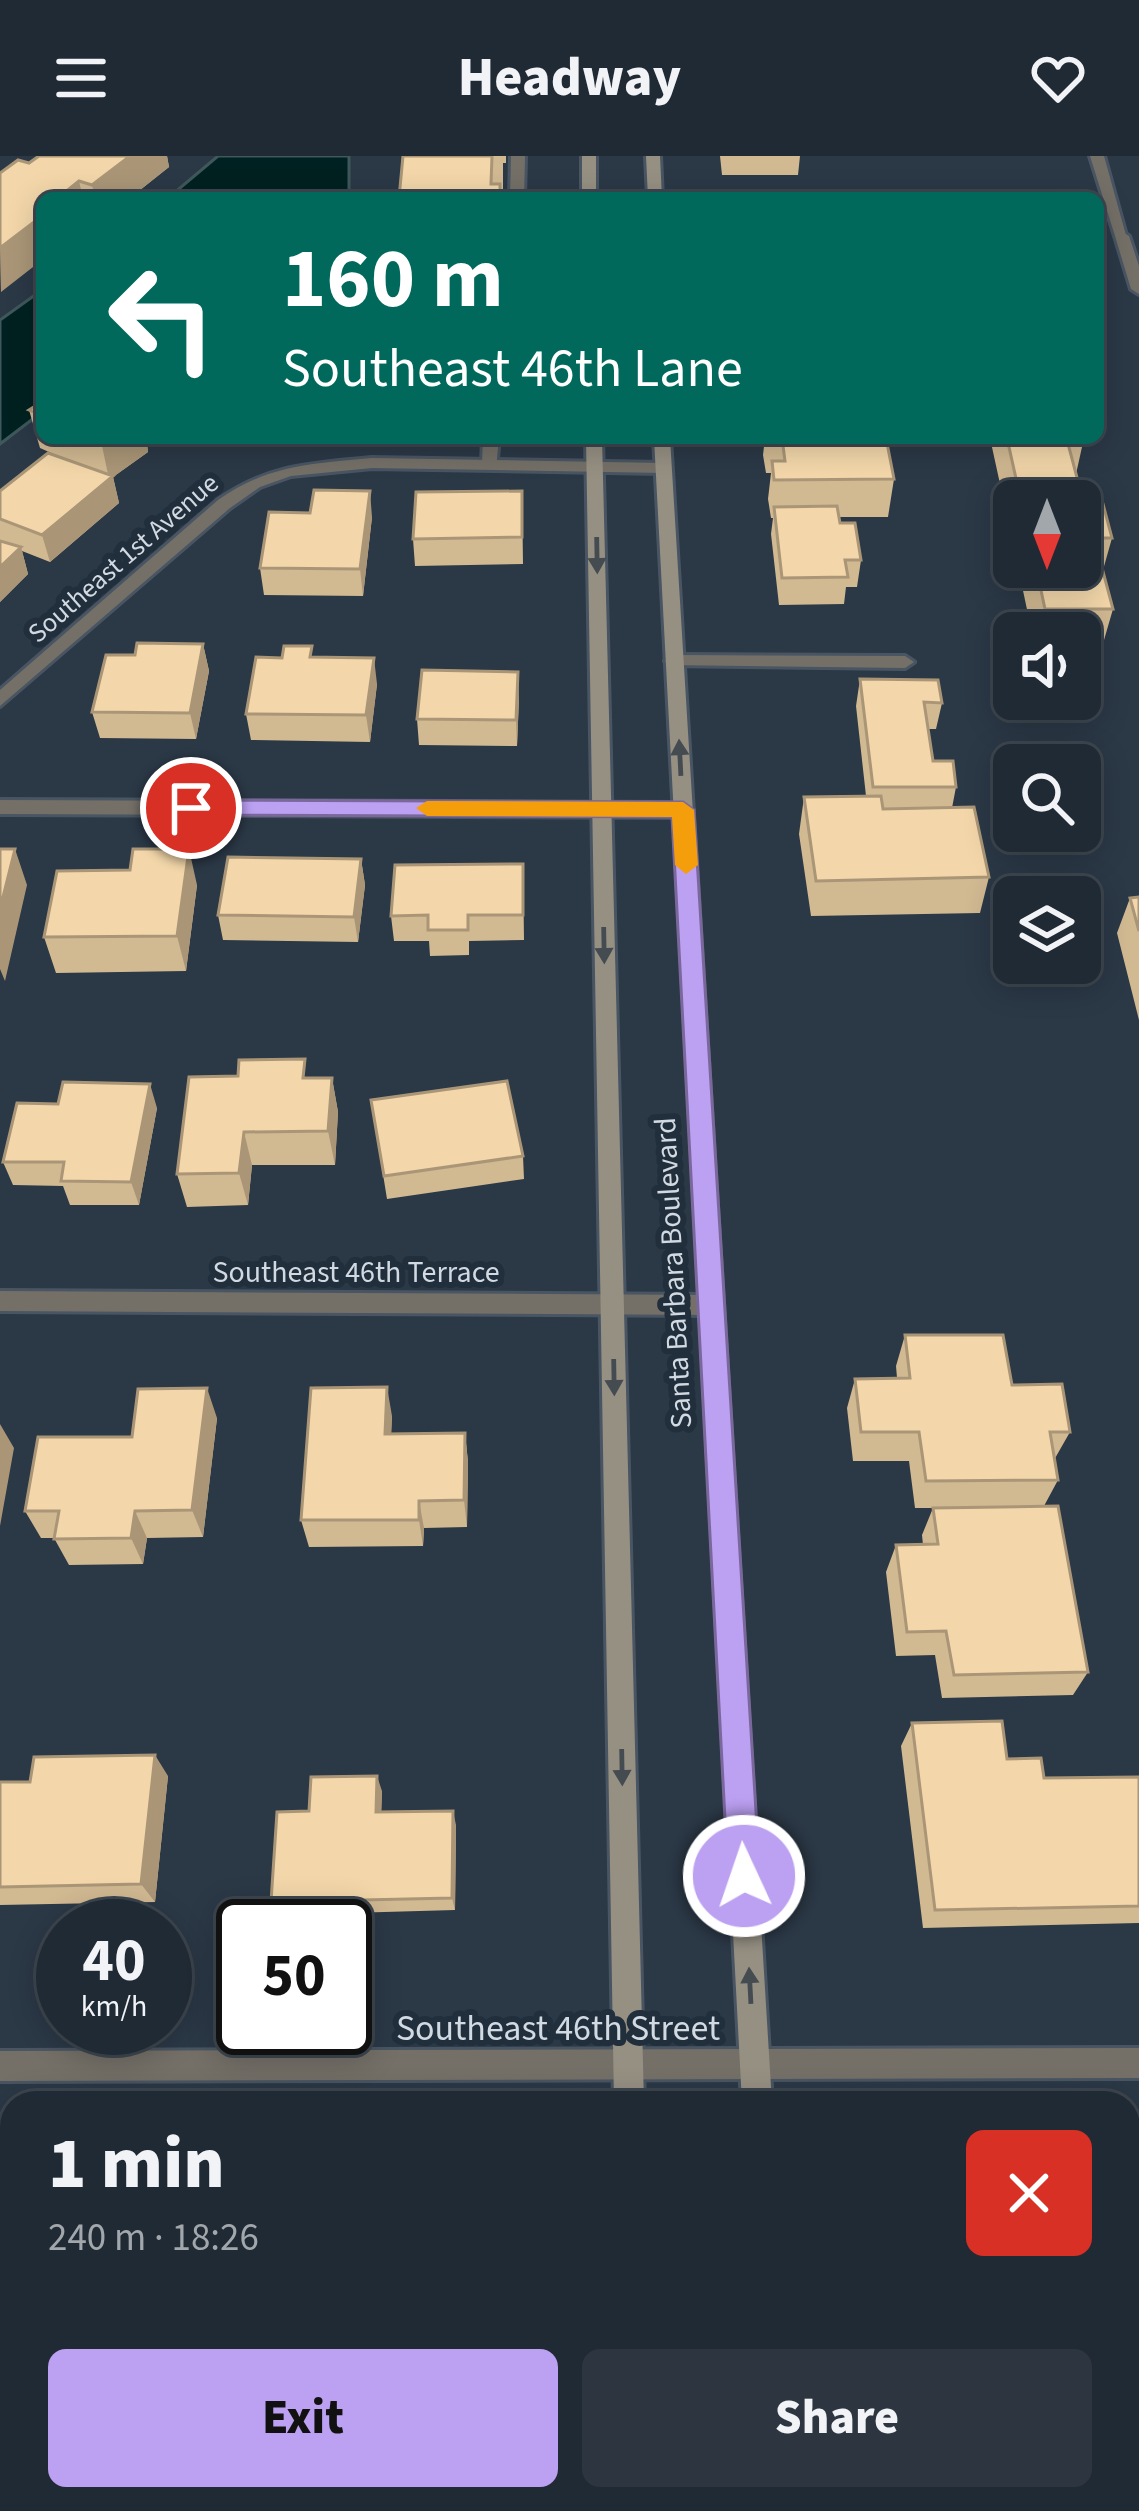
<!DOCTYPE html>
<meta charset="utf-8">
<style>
body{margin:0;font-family:"Source Sans 3",sans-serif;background:#2d3640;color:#f1f3f6;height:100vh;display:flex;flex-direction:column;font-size:45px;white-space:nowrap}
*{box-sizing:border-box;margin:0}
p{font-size:39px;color:#a2a7ac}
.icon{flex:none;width:66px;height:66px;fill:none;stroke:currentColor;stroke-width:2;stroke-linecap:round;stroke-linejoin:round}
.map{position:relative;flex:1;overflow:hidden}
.side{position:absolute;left:0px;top:1935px;width:1140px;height:420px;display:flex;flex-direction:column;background:#202a34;border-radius:36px 36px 0 0;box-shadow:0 6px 30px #0003,0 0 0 3px #3d464f}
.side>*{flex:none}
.hud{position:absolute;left:36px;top:36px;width:1068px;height:252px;border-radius:18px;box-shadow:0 6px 30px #0003,0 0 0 3px #3d464f;background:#00695c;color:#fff;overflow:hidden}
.needle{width:78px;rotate:180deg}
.fabs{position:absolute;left:993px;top:324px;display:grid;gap:24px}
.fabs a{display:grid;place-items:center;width:108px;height:108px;border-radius:18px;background:#202a34;box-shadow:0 6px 30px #0003,0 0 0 3px #3d464f;font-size:60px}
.speed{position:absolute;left:36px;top:1743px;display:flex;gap:24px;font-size:60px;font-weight:700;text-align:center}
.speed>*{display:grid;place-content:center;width:156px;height:156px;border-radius:50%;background:#202a34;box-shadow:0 6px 30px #0003,0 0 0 3px #3d464f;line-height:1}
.speed small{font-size:30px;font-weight:400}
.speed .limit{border:6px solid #111;border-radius:18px;background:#fff;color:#111}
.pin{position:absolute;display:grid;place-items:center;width:102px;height:102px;color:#fff;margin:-51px;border:6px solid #fff;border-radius:50%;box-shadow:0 3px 12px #0007}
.me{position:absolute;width:132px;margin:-66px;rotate:357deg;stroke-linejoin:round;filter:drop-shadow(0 0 9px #0008)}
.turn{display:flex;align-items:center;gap:42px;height:252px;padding:0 48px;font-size:54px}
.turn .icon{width:156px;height:156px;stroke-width:2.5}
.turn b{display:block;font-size:84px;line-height:102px}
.round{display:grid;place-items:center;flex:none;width:126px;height:126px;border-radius:18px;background:#2d3640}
.overview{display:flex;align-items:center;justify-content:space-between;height:204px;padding:0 48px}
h1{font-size:72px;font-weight:800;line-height:90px}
.action{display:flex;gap:24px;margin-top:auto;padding:24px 48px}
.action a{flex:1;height:138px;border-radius:18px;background:#bca0f2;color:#111;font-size:48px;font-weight:800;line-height:138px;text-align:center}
.action a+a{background:#2d3640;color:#f1f3f6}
header{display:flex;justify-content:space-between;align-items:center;height:156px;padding:0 48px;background:#202a34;font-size:54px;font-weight:800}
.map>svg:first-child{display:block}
.water{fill:#002121;stroke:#3f585b;stroke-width:3}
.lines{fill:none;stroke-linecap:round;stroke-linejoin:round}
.lane-casing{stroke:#495562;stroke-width:6}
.street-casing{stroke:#495562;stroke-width:6}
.secondary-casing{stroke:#495562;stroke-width:6}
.lane{fill:#747068;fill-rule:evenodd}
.street{fill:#747068;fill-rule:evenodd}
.secondary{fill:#969083;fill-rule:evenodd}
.wall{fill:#d1b992}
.shaded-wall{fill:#aa9677}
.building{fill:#f3d7aa;stroke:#aa9677;stroke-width:3}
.oneway{fill:#444b51}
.route{fill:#bca0f2;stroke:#7a689d;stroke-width:3}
.slow{fill:#f59e0b}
.labels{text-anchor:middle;stroke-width:12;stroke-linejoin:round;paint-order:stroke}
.far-street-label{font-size:27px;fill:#d1d9e2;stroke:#212e3b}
.street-label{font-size:30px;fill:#d1d9e2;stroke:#212e3b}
.near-street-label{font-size:36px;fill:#d1d9e2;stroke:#212e3b}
</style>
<header><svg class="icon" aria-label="menu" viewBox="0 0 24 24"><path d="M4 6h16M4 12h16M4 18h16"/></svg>Headway<svg class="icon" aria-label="heart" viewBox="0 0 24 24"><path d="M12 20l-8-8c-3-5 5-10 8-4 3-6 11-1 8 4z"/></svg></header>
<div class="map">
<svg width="1139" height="2355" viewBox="0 0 1139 2355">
<rect width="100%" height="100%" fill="#2b3846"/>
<path class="water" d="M 218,0 L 349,0 L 349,42 L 168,42 Z
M 42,134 L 42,256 L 0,288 L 0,164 Z"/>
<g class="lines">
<g class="lane-casing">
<path id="lane" d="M 511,0 L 525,0 L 524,42 L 510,42 Z
M 1090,0 L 1104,0 L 1127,83 L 1115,80 Z
M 483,282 L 499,282 L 496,312 L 482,308 Z
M 674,499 L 905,500 L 914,506 L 905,512 L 668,509 L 665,505 Z"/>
</g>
<g class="street-casing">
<path id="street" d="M 1122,76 L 1129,80 L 1139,110 L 1139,138 L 1131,133 L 1115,80 Z
M 372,302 L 663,307 L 671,312 L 663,317 L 372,312 L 291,320 L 260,331 L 230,352 L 0,550 L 0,534 L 218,344 C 270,308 311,308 372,302 Z
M 0,644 L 683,647 L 693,654 L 683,661 L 0,658 Z
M 0,1135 L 711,1139 L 719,1142 L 723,1149 L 719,1156 L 711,1159 L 0,1155 Z
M 1139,1892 L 1139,1922 L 0,1925 L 0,1895 Z"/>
</g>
<g class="secondary-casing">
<path id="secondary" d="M 582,0 L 596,0 L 596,42 L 582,42 Z
M 646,0 L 660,0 L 662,42 L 648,42 Z
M 586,282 L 602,282 L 644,1947 L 614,1947 Z
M 654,282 L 670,282 L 772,1947 L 742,1947 Z
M 621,2343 L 655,2343 L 655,2355 L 621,2355 Z
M 763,2343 L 797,2343 L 798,2355 L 764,2355 Z"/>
</g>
<use href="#lane" class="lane"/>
<use href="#street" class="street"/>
<use href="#secondary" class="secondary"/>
</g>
<path class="wall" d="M 39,0 L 167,0 L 169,11 L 130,42 L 42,42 L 1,136 L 0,17 L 29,7 Z
M 402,0 L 506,0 L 506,7 L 503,7 L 503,42 L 399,42 Z
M 720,0 L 800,0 L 798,19 L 722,19 Z
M 42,246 L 42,282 L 155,282 L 147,288 L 148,296 L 113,321 L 119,347 L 50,406 L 22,395 L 28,418 L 0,446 L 0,335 L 65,303 L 40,292 L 29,254 Z
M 765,282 L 886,282 L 894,323 L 888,361 L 839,361 L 840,367 L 861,404 L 857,431 L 846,431 L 844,448 L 779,449 L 771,378 L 773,362 L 771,362 L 768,343 L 771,317 L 766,317 L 763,299 Z
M 990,282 L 1084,282 L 1076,318 L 1084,348 L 1112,382 L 1103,414 L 1113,453 L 1102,491 L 1080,491 L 1080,477 L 1032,477 L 1018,411 L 1080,411 L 1080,345 L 1014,345 L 1014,392 Z
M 522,335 L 523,408 L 415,410 L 413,383 Z
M 372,361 L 363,440 L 264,439 L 260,412 Z
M 203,488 L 209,515 L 196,583 L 100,582 L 92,556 L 135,499 Z
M 314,501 L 377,528 L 370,586 L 251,584 L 246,558 Z
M 860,523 L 942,547 L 936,573 L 928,573 L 933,605 L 956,631 L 952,652 L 989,721 L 980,757 L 811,760 L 799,678 L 804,641 L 866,640 L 856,550 Z
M 519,542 L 517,590 L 419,589 L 417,563 Z
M 361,703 L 365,729 L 358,786 L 223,784 L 218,759 Z
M 523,708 L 524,784 L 469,785 L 469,799 L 430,800 L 429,785 L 394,785 L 391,760 Z
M 197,729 L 186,815 L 56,817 L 44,781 Z
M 1139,741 L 1139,864 L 1117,777 L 1130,742 Z
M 309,922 L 332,922 L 338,956 L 335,1009 L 252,1009 L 248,1049 L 187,1051 L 177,1018 Z
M 371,944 L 523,1000 L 524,1023 L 387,1043 Z
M 58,948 L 157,952 L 139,1049 L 70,1049 L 63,1030 L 13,1029 L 3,1006 Z
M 905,1179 L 1012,1229 L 1070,1276 L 1054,1304 L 1058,1324 L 1044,1350 L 1088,1516 L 1073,1539 L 942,1542 L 935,1499 L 896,1500 L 886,1416 L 896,1389 L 923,1389 L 922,1379 L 933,1352 L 953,1352 L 915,1352 L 909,1305 L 853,1305 L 847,1252 L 855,1223 L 897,1222 L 896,1210 Z
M 392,1260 L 391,1278 L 465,1277 L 468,1306 L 467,1371 L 424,1372 L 423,1390 L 309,1391 L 301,1364 Z
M 217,1262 L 203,1381 L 147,1382 L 143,1408 L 69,1409 L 54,1382 L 41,1382 L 25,1355 L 132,1281 Z
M 912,1567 L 1007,1603 L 1044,1622 L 1139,1621 L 1139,1767 L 923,1772 L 901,1590 Z
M 168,1620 L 155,1746 L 0,1749 L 0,1626 Z
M 382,1635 L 381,1656 L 456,1669 L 455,1754 L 278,1759 L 271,1746 L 309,1655 Z"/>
<path class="shaded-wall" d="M 130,0 L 167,0 L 169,11 L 130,42 L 95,42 L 92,29 Z
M 79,25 L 83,42 L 59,42 L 59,41 Z
M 42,60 L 42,104 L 1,136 L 0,92 Z
M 106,282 L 155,282 L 147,288 L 148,296 L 113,321 L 119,347 L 50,406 L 42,379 L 109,323 L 101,285 Z
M 370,335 L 372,361 L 363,440 L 360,413 Z
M 21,391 L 28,418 L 0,446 L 0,411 Z
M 203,488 L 209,515 L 196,583 L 190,557 Z
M 374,502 L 377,528 L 370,586 L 366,559 Z
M 518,516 L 519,542 L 517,590 L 516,564 Z
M 15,693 L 27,729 L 5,825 L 0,813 L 0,753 Z
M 189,693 L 197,729 L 186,815 L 177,780 Z
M 361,703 L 365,729 L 358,786 L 354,761 Z
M 332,922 L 338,956 L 335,1009 L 328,975 Z
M 150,928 L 157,952 L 139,1049 L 131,1026 Z
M 244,976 L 252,1009 L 248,1049 L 239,1017 Z
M 387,1231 L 392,1260 L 390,1307 L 385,1278 Z
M 207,1232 L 217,1262 L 203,1381 L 192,1354 Z
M 0,1268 L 14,1292 L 0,1370 Z
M 465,1277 L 468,1306 L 467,1371 L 464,1344 Z
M 419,1345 L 424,1372 L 423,1390 L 419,1364 Z
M 135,1355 L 147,1382 L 143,1408 L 131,1382 Z
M 155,1599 L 168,1620 L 155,1746 L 141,1728 Z
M 377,1620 L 382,1635 L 381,1670 L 376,1656 Z
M 453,1655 L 456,1669 L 455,1754 L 452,1742 Z"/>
<path class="building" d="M 39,0 L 130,0 L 92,29 L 79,25 L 59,41 L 63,42 L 42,42 L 42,60 L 0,92 L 0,17 L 18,4 L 29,7 Z
M 403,0 L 492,0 L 491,28 L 500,28 L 500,42 L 399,42 Z
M 42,246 L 42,259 L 29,254 Z
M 782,282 L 886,282 L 894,323 L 774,324 L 772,305 L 785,305 Z
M 1007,282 L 1084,282 L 1085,284 L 1067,284 L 1084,348 L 1103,348 L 1112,382 L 1094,382 L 1113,453 L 1045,453 L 1036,411 L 1080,411 L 1080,345 L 1021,345 Z
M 48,297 L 113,320 L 42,379 L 0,363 L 0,335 Z
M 314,334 L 370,335 L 360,413 L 260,412 L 269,356 L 310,357 Z
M 522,335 L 522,381 L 413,383 L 416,336 Z
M 837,350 L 840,367 L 855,367 L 861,404 L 845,404 L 848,421 L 782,422 L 774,351 Z
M 0,385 L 21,391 L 0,411 Z
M 137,487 L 203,488 L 190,557 L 92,556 L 106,499 L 135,499 Z
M 284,490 L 312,490 L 310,501 L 374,502 L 366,559 L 246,558 L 256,501 L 282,502 Z
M 422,514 L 518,516 L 516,564 L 417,563 Z
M 860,523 L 938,524 L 942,547 L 924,546 L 933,605 L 953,605 L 956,631 L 873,631 Z
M 881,640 L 883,653 L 974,651 L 989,721 L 816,725 L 804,641 Z
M 0,693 L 15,693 L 0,753 Z
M 133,693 L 189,693 L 177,780 L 44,781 L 57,715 L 130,714 Z
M 228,701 L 361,703 L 354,761 L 218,759 Z
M 523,708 L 523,759 L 468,759 L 468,774 L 428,774 L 428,759 L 391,760 L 395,709 Z
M 1139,741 L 1139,775 L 1130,742 Z
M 305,903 L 303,922 L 332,922 L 328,975 L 244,976 L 239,1017 L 177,1018 L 189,921 L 238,920 L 239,904 Z
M 507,925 L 523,1000 L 384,1020 L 371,944 Z
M 63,926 L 150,928 L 131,1026 L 61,1025 L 64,1006 L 3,1006 L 17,947 L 58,948 Z
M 905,1179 L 1003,1179 L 1012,1229 L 1062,1228 L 1070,1276 L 1050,1276 L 1058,1324 L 926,1325 L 919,1276 L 861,1276 L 855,1223 L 910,1222 Z
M 387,1231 L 385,1278 L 465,1277 L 464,1344 L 419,1345 L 419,1364 L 301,1364 L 311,1232 Z
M 207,1232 L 192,1354 L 135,1355 L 131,1382 L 54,1383 L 59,1355 L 25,1355 L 38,1281 L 132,1281 L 138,1233 Z
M 1058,1350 L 1088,1516 L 954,1519 L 946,1475 L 907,1476 L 896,1389 L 938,1388 L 933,1352 Z
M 1002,1565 L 1007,1603 L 1041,1602 L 1044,1622 L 1139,1621 L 1139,1750 L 935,1754 L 912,1567 Z
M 155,1599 L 141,1728 L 0,1731 L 0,1626 L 30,1626 L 34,1601 Z
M 377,1620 L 376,1656 L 453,1655 L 452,1742 L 271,1746 L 277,1656 L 309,1655 L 311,1621 Z
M 1128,2078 L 1139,2078 L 1139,2336 L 1128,2336 Z
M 0,2102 L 12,2102 L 12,2225 L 0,2225 Z"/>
<defs><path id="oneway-solid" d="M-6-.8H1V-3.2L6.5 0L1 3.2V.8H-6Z" transform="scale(3)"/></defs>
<g class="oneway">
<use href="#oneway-solid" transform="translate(597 399) rotate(89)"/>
<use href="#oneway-solid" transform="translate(680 602) rotate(-93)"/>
<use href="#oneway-solid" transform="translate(604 789) rotate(89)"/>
<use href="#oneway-solid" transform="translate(614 1221) rotate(89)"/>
<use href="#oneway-solid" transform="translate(622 1611) rotate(89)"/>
<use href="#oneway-solid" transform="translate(750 1830) rotate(-93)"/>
</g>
<path class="route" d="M 191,644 L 683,646 L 694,654 L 760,1720 L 756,1731 L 744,1736 L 732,1731 L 728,1720 L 672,661 L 191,659 L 180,652 Z"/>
<path class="slow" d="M 427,645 L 683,646 L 694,654 L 698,709 L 686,718 L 675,709 L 672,661 L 427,660 L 416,652 Z"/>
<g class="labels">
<g class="far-street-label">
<text transform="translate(123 402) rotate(-41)" y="9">Southeast 1st Avenue</text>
</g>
<g class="street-label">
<text x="356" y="1126">Southeast 46th Terrace</text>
<text transform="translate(673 1117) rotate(-93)" y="10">Santa Barbara Boulevard</text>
</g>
<g class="near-street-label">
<text x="558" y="1884">Southeast 46th Street</text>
</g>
</g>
</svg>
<div class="fabs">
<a><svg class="needle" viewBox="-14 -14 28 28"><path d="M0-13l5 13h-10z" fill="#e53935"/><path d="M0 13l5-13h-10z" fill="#a2a7ac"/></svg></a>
<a><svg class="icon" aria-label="sound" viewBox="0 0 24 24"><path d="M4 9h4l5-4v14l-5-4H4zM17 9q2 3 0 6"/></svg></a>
<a><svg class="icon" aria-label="search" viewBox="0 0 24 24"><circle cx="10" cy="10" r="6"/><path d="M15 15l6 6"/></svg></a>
<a><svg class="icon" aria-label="layers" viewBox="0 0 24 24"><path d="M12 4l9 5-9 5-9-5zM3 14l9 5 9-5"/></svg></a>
</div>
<div class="speed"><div>40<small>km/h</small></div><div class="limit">50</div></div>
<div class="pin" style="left:191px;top:652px;background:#d93025"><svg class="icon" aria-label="arrive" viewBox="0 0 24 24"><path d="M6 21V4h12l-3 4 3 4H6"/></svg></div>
<svg class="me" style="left:744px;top:1720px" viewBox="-20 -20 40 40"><circle r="17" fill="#bca0f2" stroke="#fff" stroke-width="3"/><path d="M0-11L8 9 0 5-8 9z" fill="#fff"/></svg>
<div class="hud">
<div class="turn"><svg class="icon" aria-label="left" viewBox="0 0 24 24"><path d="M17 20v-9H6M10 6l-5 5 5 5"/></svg><div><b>160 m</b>Southeast 46th Lane</div></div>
</div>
<section class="side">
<div class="overview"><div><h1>1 min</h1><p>240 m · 18:26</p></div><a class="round" style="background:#d93025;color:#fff"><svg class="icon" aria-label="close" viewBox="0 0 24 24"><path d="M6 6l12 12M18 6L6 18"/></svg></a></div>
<div class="action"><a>Exit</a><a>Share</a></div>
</section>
</div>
